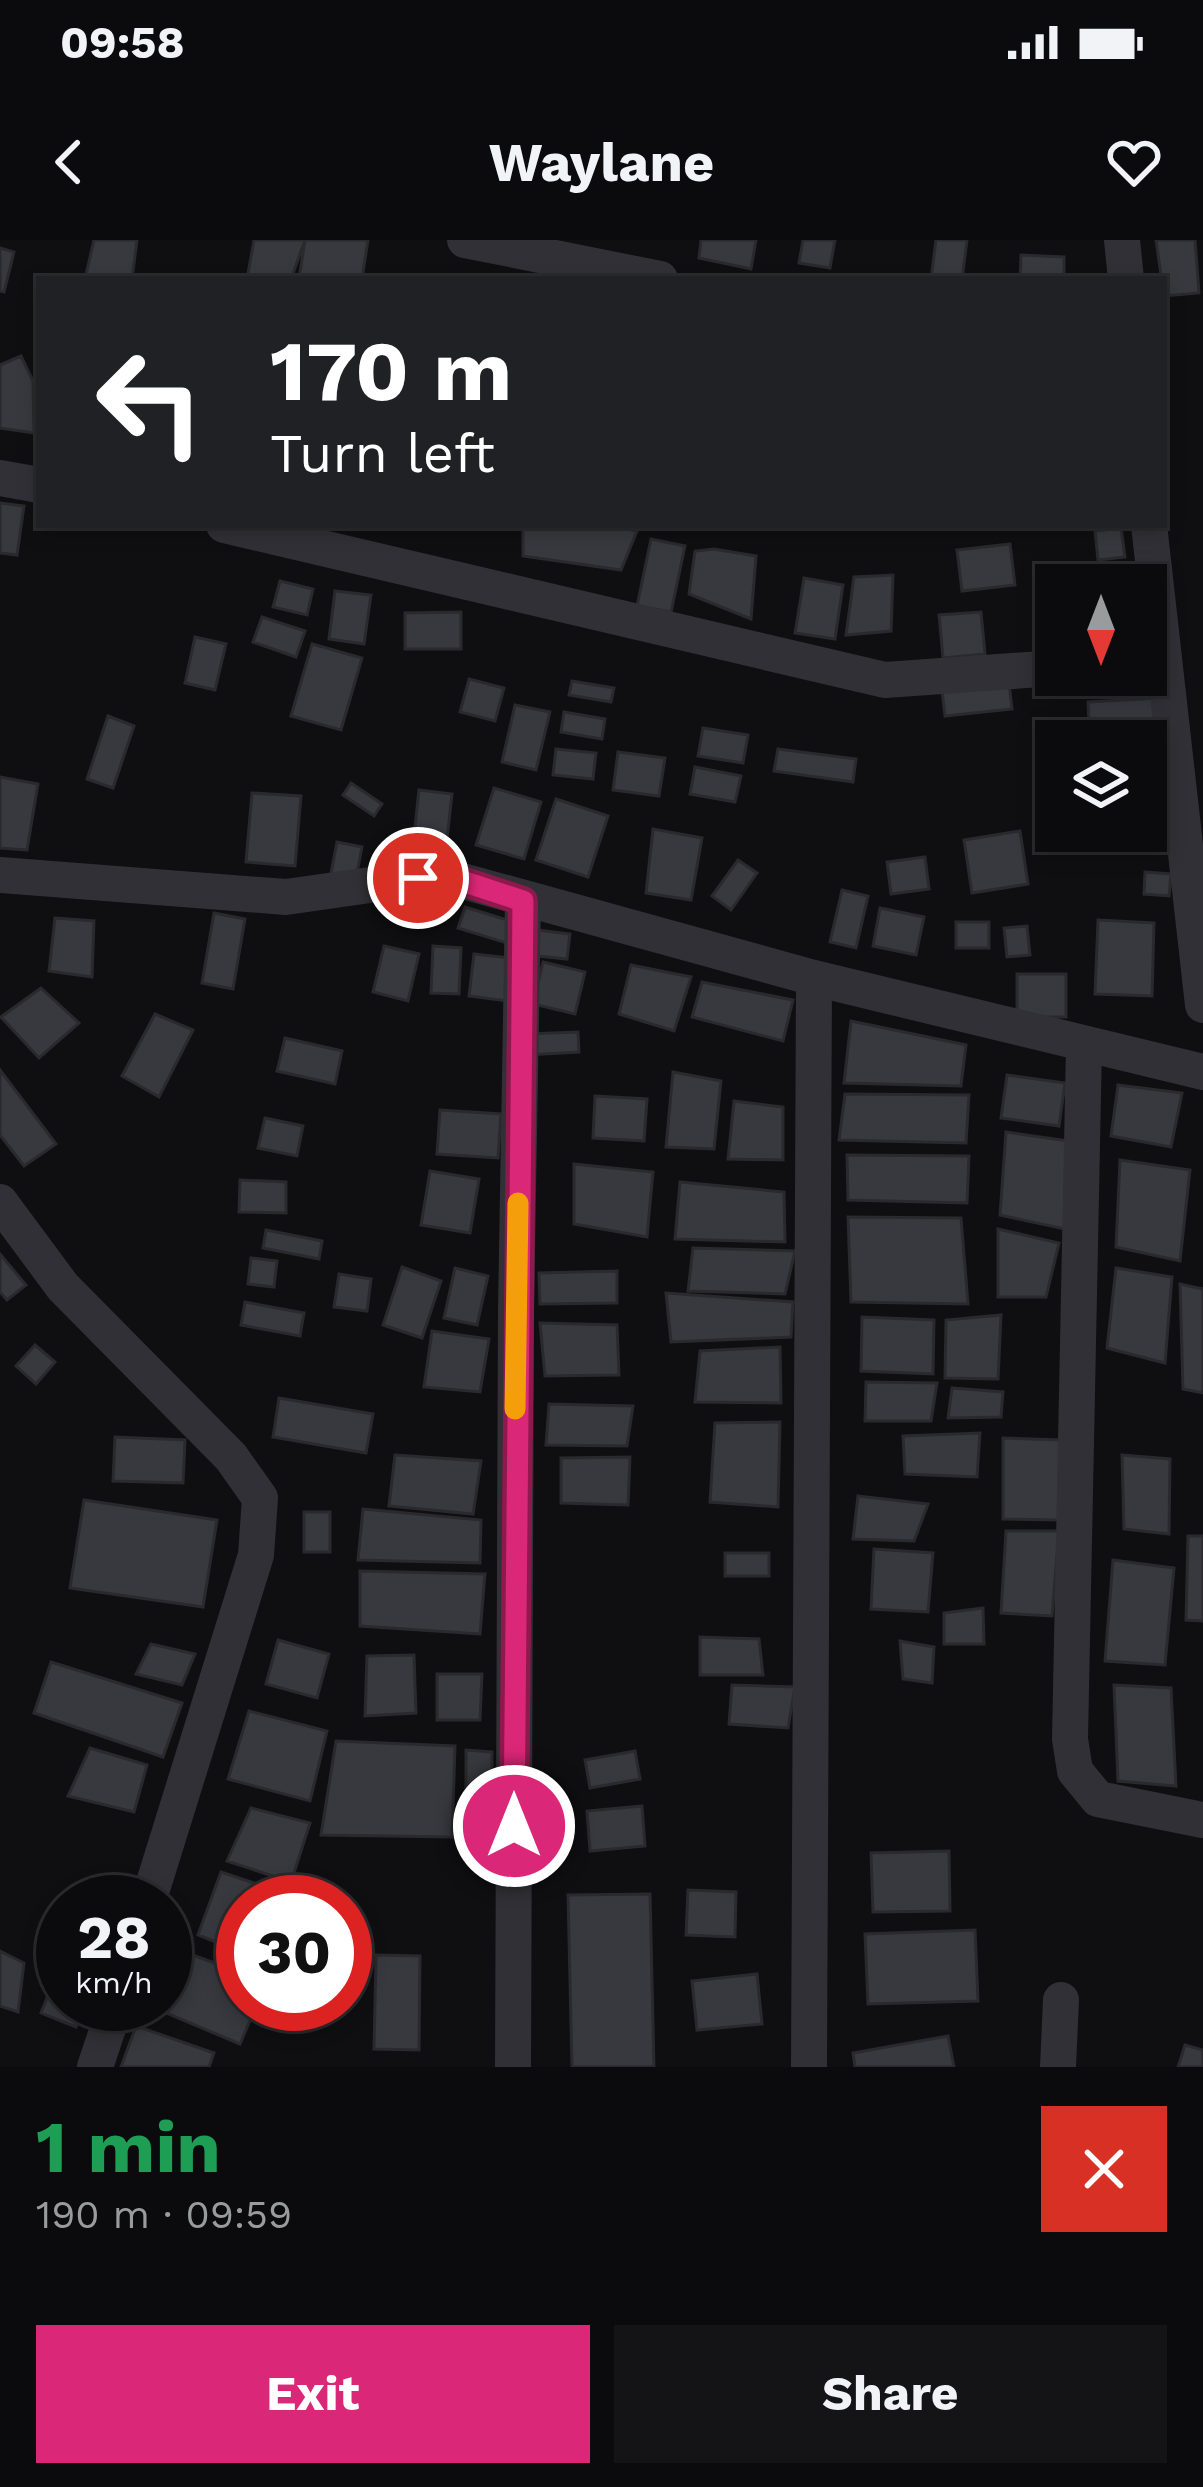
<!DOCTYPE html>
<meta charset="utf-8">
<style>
body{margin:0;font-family:"Work Sans",sans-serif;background:#141416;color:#f1f3f6;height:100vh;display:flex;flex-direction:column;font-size:45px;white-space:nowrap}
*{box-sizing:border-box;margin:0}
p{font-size:39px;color:#9a9b9d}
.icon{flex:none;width:66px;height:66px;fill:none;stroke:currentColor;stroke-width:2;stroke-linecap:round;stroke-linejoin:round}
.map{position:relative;height:1827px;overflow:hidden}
.drawer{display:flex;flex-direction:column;background:#0b0b0d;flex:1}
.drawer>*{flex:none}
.hud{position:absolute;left:36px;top:36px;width:1131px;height:252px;border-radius:0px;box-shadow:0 6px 18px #0003,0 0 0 3px #2b2b2e;background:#202124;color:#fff;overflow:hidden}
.needle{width:78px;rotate:180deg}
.controls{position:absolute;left:1035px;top:324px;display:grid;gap:24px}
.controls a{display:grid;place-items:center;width:132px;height:132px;border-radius:0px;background:#0b0b0d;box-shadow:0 6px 18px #0003,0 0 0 3px #2b2b2e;font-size:60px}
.speed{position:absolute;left:36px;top:1635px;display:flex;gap:24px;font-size:60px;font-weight:700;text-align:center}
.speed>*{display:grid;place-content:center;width:156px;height:156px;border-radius:50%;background:#0b0b0d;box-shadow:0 6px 18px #0003,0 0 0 3px #2b2b2e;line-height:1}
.speed small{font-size:30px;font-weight:400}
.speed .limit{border:18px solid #d22;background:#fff;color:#111}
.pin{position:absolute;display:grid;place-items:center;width:102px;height:102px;color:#fff;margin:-51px;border:6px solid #fff;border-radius:50%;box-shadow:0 3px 12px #0007}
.me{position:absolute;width:132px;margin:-66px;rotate:0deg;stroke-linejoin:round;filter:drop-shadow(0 0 9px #0008)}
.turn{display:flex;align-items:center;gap:42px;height:252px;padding:0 36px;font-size:54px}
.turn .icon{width:156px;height:156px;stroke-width:2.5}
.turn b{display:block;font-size:84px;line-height:102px}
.round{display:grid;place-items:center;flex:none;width:126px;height:126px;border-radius:0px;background:#141416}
.summary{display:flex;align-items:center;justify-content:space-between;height:204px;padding:0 36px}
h1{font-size:72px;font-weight:700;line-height:90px;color:#1e9e55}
.button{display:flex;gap:24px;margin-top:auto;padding:24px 36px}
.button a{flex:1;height:138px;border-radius:0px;background:#db2777;color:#fff;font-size:48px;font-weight:700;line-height:138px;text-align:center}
.button a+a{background:#141416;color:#f1f3f6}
.status{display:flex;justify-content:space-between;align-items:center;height:84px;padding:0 60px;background:#0b0b0d;direction:ltr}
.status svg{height:33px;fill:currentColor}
header{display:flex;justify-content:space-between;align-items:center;height:156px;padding:0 36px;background:#0b0b0d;font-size:54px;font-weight:700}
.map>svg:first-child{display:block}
.building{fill:#38393f;stroke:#2a292d;stroke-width:3}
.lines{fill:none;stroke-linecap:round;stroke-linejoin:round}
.minor{stroke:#303036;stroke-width:36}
.route-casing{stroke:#8e194d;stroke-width:30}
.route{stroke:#db2777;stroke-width:21}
.slow{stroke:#f59e0b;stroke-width:21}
</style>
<div class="status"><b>09:58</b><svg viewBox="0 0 49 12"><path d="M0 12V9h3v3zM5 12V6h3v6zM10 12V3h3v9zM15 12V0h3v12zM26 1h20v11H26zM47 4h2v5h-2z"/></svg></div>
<header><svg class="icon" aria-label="back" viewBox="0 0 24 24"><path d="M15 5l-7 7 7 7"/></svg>Waylane<svg class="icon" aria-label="heart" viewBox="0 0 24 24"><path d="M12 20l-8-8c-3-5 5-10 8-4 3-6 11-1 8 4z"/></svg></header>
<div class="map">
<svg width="1203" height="1827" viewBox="0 0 1203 1827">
<rect width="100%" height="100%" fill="#0f0f11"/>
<path class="building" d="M 94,0 L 137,0 L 132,39 L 85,39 Z
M 254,0 L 305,0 L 291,39 L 247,39 Z
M 305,0 L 368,0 L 362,39 L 299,39 Z
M 701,0 L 756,0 L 751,29 L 699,18 Z
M 803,0 L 835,0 L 830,28 L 799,23 Z
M 936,0 L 967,0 L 962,39 L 931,39 Z
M 1156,0 L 1195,0 L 1199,53 L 1164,56 Z
M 0,8 L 14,12 L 4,52 L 0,51 Z
M 1021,15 L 1064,17 L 1064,39 L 1020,39 Z
M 21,116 L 33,141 L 34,193 L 0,188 L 0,125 Z
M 0,263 L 24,266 L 17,315 L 0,313 Z
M 523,285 L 606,285 L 637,291 L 621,330 L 523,316 Z
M 1121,288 L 1125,317 L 1098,320 L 1095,291 Z
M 651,299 L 685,306 L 671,372 L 637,366 Z
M 1010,304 L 1015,345 L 962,351 L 957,310 Z
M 714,309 L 756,316 L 751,379 L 689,354 L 695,311 Z
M 893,335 L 891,391 L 846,395 L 854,337 Z
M 804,338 L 843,345 L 835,399 L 795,393 Z
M 280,341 L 313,349 L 307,375 L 273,367 Z
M 335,351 L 371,355 L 364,404 L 329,399 Z
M 461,372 L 461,409 L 405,409 L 405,373 Z
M 981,372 L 985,414 L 943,418 L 939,375 Z
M 262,377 L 305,391 L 296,417 L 253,402 Z
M 195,397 L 226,404 L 215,450 L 185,443 Z
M 312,404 L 362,418 L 341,490 L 291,476 Z
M 1008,435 L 1012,469 L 945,476 L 941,442 Z
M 469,439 L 504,448 L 495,481 L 460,472 Z
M 572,441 L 614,448 L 611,462 L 569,455 Z
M 1160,458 L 1163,496 L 1090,501 L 1088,462 Z
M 515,465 L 550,472 L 536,530 L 502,522 Z
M 564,472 L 605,479 L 602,499 L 561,492 Z
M 108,476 L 134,486 L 113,548 L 87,539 Z
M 703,488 L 748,495 L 743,523 L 698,516 Z
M 556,509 L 596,513 L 593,539 L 553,535 Z
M 778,509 L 856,519 L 853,542 L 774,531 Z
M 618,512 L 665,518 L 659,556 L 613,550 Z
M 695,527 L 741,536 L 735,562 L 690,554 Z
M 0,537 L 38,544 L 27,610 L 0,608 Z
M 351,543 L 382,564 L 374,576 L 343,555 Z
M 494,548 L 541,562 L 524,619 L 476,605 Z
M 419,550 L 452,554 L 446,608 L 413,605 Z
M 252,553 L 301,556 L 295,626 L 246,622 Z
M 556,559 L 608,576 L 588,637 L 536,620 Z
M 653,589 L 702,598 L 691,660 L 646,653 Z
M 1020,591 L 1028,644 L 972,653 L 964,600 Z
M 337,602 L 362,607 L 356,638 L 331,633 Z
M 925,617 L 929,649 L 891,654 L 887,622 Z
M 738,620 L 757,633 L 731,670 L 712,656 Z
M 1145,632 L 1171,634 L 1169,656 L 1144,654 Z
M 842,650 L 868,656 L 856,708 L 830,702 Z
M 465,667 L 517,683 L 510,704 L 458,688 Z
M 880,668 L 924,677 L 916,715 L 873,706 Z
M 214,673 L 245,679 L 233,749 L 202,743 Z
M 55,678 L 94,681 L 92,737 L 49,731 Z
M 1098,680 L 1154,683 L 1152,756 L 1095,754 Z
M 956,682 L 989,682 L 989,708 L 956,708 Z
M 1027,686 L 1030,715 L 1007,717 L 1004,688 Z
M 530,689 L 570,694 L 567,719 L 527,715 Z
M 384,706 L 419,714 L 408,761 L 373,752 Z
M 433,706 L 461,708 L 459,754 L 431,753 Z
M 474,714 L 520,719 L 515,762 L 469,756 Z
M 543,722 L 585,732 L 575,774 L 533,764 Z
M 631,725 L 691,737 L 674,791 L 619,774 Z
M 1017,734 L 1066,734 L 1066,777 L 1017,777 Z
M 702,742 L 793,760 L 783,801 L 692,777 Z
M 41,748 L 79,783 L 39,818 L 1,777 Z
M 155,774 L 193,790 L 159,857 L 122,836 Z
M 851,781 L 966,805 L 961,846 L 844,843 Z
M 578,792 L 579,812 L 527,815 L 526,794 Z
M 285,798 L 342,811 L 335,844 L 277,831 Z
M 0,830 L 56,904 L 24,926 L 0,895 Z
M 673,832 L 721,841 L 714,909 L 666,907 Z
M 1007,835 L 1065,843 L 1059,886 L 1001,878 Z
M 1118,845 L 1182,853 L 1171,907 L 1111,896 Z
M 845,854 L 969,855 L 966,903 L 839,900 Z
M 595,856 L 647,859 L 644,901 L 593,898 Z
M 734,861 L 783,867 L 783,920 L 728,919 Z
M 440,870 L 501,874 L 498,918 L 437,914 Z
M 265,878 L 303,886 L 297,916 L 258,908 Z
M 1006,892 L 1069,901 L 1069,990 L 1000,975 Z
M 847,915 L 969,916 L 967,963 L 848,960 Z
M 1120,920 L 1190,930 L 1180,1021 L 1116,1007 Z
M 574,924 L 653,932 L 647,997 L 574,984 Z
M 430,931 L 479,939 L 470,993 L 421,985 Z
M 240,940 L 286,942 L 286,973 L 239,972 Z
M 680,942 L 784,952 L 785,1002 L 675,999 Z
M 848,977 L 961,978 L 968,1064 L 851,1062 Z
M 998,989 L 1059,1003 L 1046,1057 L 998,1057 Z
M 266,990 L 322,1001 L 319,1019 L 263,1008 Z
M 693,1008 L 795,1011 L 785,1054 L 688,1051 Z
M 0,1014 L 26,1045 L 7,1060 L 0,1052 Z
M 251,1018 L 277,1021 L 274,1047 L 248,1044 Z
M 402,1027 L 441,1041 L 422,1098 L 383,1085 Z
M 455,1028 L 488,1036 L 477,1085 L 444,1078 Z
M 1116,1028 L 1172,1037 L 1165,1123 L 1107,1108 Z
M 617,1031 L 617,1063 L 540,1064 L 539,1033 Z
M 339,1034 L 371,1039 L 367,1071 L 334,1067 Z
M 1180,1044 L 1203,1049 L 1203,1153 L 1183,1149 Z
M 666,1053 L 793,1062 L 791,1097 L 671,1102 Z
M 245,1062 L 304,1073 L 300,1096 L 241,1085 Z
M 1001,1075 L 998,1139 L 945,1138 L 946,1080 Z
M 862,1077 L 934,1080 L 933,1134 L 861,1131 Z
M 540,1083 L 617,1085 L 619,1135 L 545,1136 Z
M 432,1091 L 489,1099 L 480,1152 L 424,1147 Z
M 35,1105 L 55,1122 L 36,1144 L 16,1126 Z
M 780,1107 L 781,1163 L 695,1162 L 700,1111 Z
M 866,1142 L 937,1143 L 931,1181 L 865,1181 Z
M 952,1148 L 1003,1152 L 1001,1177 L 948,1178 Z
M 279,1158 L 373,1174 L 366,1213 L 273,1197 Z
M 549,1164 L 633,1166 L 627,1206 L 546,1205 Z
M 780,1182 L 778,1267 L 710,1262 L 715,1183 Z
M 980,1193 L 977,1237 L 905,1234 L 903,1196 Z
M 115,1197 L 185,1200 L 183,1243 L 113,1241 Z
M 1003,1198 L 1061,1200 L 1059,1280 L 1003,1279 Z
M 395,1215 L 481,1221 L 473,1274 L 389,1266 Z
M 1122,1215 L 1170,1219 L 1169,1294 L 1124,1289 Z
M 630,1217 L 628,1265 L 561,1263 L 561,1218 Z
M 858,1256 L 928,1264 L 914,1301 L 853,1299 Z
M 84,1260 L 217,1280 L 203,1367 L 70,1348 Z
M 363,1269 L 481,1280 L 480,1323 L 358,1320 Z
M 304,1272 L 330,1272 L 330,1312 L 304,1312 Z
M 1006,1291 L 1059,1291 L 1052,1376 L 1001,1373 Z
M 1188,1296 L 1203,1296 L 1203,1381 L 1186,1380 Z
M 874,1309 L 933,1313 L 928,1372 L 871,1369 Z
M 725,1313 L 769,1313 L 769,1336 L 725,1336 Z
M 1113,1320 L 1174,1328 L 1165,1425 L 1105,1421 Z
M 360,1331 L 485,1334 L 480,1394 L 360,1386 Z
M 983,1368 L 984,1404 L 944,1404 L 944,1373 Z
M 700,1397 L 759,1399 L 763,1435 L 700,1435 Z
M 278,1400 L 329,1414 L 317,1458 L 266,1444 Z
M 900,1401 L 934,1407 L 932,1443 L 903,1439 Z
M 151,1404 L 195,1414 L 182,1445 L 136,1434 Z
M 414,1415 L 416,1473 L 365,1476 L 367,1416 Z
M 51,1422 L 182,1463 L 163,1517 L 34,1473 Z
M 437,1434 L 482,1434 L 480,1480 L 437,1480 Z
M 732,1445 L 795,1447 L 788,1488 L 729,1484 Z
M 1114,1445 L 1171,1448 L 1176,1546 L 1118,1541 Z
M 249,1471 L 327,1491 L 310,1561 L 228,1539 Z
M 336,1501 L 455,1506 L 452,1597 L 321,1595 Z
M 90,1508 L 147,1525 L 134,1572 L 68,1556 Z
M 466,1510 L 492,1512 L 491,1586 L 466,1583 Z
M 635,1511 L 640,1539 L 590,1548 L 585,1520 Z
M 642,1566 L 645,1606 L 590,1611 L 587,1571 Z
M 251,1568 L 310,1583 L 291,1642 L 227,1621 Z
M 949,1611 L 950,1671 L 873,1672 L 871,1613 Z
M 221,1632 L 287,1654 L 284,1662 L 243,1662 L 243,1713 L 198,1695 Z
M 688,1650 L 736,1652 L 735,1697 L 686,1695 Z
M 650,1654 L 654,1827 L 572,1827 L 568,1655 Z
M 975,1690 L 978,1761 L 868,1764 L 865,1694 Z
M 0,1711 L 24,1723 L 18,1772 L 0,1766 Z
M 376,1715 L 420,1716 L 419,1810 L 374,1809 Z
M 195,1716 L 243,1733 L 243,1764 L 257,1764 L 240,1804 L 152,1767 L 165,1764 L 165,1751 Z
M 63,1717 L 63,1764 L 86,1764 L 76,1787 L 41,1773 Z
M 757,1734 L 762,1784 L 697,1790 L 692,1741 Z
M 136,1786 L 214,1813 L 209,1827 L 121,1827 Z
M 948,1796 L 954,1827 L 855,1827 L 853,1813 Z
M 1185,1805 L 1203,1810 L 1203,1827 L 1178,1827 Z"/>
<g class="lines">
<path class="minor" d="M 465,0 L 660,39
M 1122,0 L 1126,39
M 0,238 L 39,245
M 224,285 L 885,440 L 1056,428
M 1149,285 L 1203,765
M 0,635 L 286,657 L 419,638 L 459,640 L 814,738 L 1203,832
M 1084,806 L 1070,1499 L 1075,1531 L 1098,1559 L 1203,1580
M 0,962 L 63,1047 L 231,1217 L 260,1258 L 256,1315 L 148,1662
M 95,1827 L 116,1764
M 513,1827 L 516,1069 L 523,660
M 809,1827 L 814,738
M 1058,1827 L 1061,1760"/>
</g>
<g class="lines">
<g class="route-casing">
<path id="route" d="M 418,638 L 459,640 L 523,661 L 514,1586"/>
</g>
<use href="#route" class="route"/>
<path class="slow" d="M 515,1169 L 518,963"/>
</g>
</svg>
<div class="controls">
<a><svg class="needle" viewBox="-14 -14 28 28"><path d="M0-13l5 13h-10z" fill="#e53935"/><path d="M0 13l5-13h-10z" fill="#9a9b9d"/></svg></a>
<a><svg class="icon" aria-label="layers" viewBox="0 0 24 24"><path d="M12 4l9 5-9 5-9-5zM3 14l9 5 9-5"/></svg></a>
</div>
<div class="speed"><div>28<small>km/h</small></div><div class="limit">30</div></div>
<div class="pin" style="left:418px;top:638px;background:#d93025"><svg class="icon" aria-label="arrive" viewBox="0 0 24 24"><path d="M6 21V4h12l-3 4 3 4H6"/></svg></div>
<svg class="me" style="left:514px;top:1586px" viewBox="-20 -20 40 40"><circle r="17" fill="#db2777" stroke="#fff" stroke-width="3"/><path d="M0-11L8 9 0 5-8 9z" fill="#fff"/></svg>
<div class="hud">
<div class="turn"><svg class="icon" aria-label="left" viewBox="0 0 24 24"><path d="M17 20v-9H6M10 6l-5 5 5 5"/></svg><div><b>170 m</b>Turn left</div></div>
</div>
</div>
<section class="drawer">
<div class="summary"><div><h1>1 min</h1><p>190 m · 09:59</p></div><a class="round" style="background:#d93025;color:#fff"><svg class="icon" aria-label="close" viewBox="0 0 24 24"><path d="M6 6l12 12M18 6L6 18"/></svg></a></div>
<div class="button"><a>Exit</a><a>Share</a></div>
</section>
